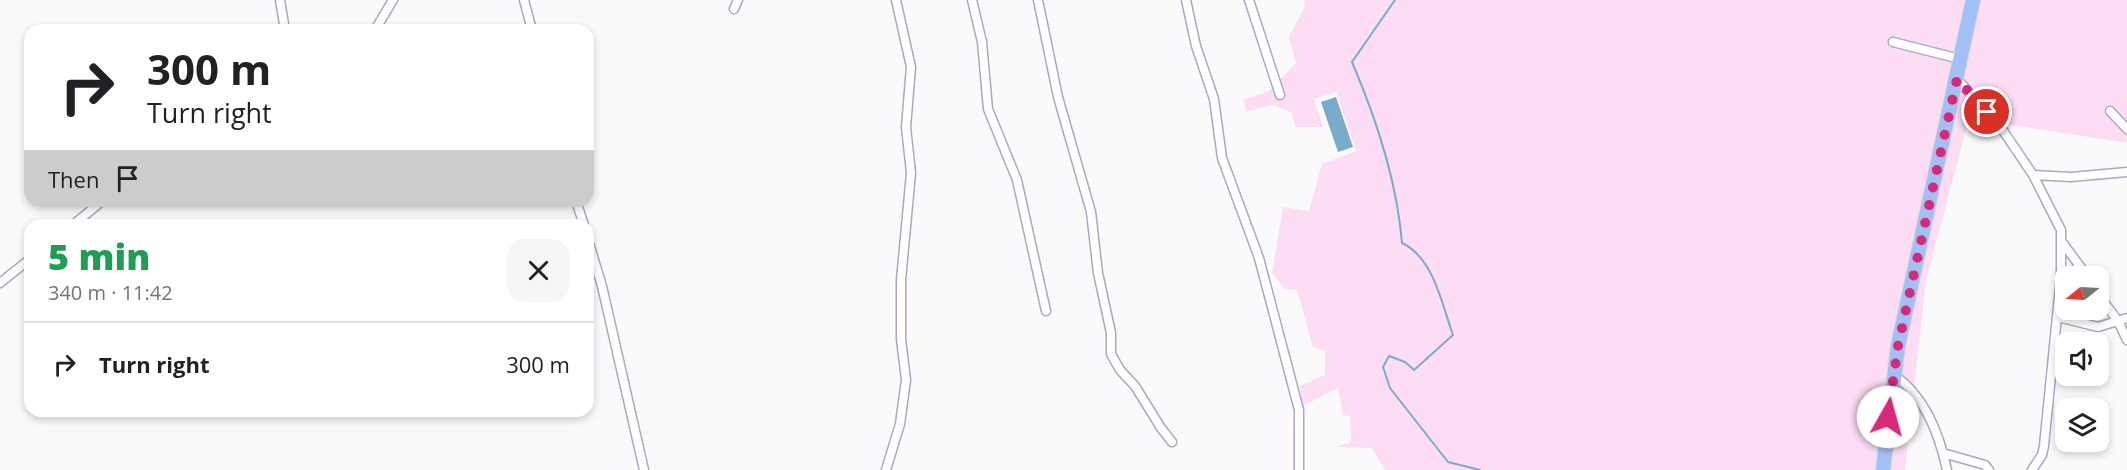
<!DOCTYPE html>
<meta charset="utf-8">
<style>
body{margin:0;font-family:"Open Sans",sans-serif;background:#f6f6f6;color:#202124;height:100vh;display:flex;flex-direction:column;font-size:22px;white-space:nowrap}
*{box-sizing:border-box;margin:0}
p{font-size:20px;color:#757577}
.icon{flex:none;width:33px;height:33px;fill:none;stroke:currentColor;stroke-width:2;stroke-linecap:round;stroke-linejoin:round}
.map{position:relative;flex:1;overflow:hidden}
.sheet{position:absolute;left:24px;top:219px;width:570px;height:198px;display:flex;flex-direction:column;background:#fff;border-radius:18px;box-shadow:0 3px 9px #0003}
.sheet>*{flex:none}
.hud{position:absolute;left:24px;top:24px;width:570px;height:183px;border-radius:18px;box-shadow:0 3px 9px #0003;background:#fff;color:#202124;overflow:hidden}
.needle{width:39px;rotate:252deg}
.buttons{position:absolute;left:2055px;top:266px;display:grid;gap:12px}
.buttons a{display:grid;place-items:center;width:54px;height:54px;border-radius:12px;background:#fff;box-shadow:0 3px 9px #0003;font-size:30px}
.pin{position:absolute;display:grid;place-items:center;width:51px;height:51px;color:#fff;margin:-26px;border:3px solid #fff;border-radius:50%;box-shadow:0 2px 6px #0007}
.me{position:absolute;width:66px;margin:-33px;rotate:7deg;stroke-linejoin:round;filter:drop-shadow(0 0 4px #0008)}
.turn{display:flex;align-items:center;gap:21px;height:126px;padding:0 24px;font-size:27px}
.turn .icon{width:78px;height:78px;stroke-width:2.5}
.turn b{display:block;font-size:42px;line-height:51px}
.then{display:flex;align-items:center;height:57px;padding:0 24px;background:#0003;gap:12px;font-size:22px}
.round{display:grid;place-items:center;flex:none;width:63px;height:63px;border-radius:18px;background:#f6f6f6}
.overview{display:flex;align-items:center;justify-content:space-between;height:102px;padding:0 24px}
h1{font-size:36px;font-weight:800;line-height:45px;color:#1e9e55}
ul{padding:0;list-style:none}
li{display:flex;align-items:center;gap:18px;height:84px;padding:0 24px;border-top:2px solid #e0e0e0}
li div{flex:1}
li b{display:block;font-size:22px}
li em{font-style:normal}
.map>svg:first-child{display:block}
.green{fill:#fcddf4}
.water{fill:#79acca}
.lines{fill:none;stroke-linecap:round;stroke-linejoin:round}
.stream{stroke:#79acca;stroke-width:2}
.street-casing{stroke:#a9a9c5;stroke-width:11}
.primary-casing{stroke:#d7d7d9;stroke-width:16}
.street{stroke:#fff;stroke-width:8}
.primary{stroke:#a1c1f4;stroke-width:14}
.route{stroke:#db2777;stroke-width:10;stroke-dasharray:0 18}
</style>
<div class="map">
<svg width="2127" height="470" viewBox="0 0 2127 470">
<rect width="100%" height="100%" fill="#fafafa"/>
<path class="green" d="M 1304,0 L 2127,0 L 2127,143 L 1969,118 L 1926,281 L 1905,470 L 1385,470 L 1372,448 L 1335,447 L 1351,442 L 1350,416 L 1343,415 L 1338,388 L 1303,406 L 1300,386 L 1325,375 L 1325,351 L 1313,347 L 1297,290 L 1285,289 L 1272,273 L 1283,207 L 1309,211 L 1322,164 L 1356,151 L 1336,92 L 1314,99 L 1323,127 L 1296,127 L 1291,112 L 1272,105 L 1246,112 L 1243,100 L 1269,91 L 1296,63 L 1289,37 L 1305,6 Z"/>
<path class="water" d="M 1336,97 L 1353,147 L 1338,152 L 1321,102 Z"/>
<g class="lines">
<path class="stream" d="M 1395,0 L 1352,62 C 1376,118 1397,182 1402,243 C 1434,258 1442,305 1453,335 L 1414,370 L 1405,362 L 1389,356 L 1383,367 L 1390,388 L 1448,462 L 1480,470"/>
<g class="street-casing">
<path id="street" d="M 280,0 L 285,30
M 524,0 L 532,30
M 972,0 L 982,42 L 988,109 L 1017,180 L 1046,311
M 1038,0 L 1058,97 L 1091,212 L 1098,273 L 1111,333 L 1111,354 L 1120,370 L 1135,386 L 1161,428 L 1172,442
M 1186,0 L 1196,46 L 1214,99 L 1222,158 L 1259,258 L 1299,410 L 1299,470
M 1249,0 L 1280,95
M 734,9 L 738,0
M 375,30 L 393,0
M 1893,42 L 1960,59
M 1957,79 L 2004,132 L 2033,175 L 2061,230 L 2061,276 L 2044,446 L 2042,455 L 2032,470
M 2110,111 L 2127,129
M 2033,175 L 2071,177 L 2127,172
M 576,201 L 584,225
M 73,225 L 102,201
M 588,240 L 602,286 L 644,470
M 2062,242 L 2087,276
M 0,283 L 30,259
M 2098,294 L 2118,321 L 2127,340
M 2058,317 L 2098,327 L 2127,318
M 1894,375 C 1925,397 1939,433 1947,470
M 1943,453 L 1985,465 L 1989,470
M 886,470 L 900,424 L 906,380 L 901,339 L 901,280 L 911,173 L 906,127 L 911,67 L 896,0"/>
</g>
<g class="primary-casing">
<path id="primary" d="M 1883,470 L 1898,346 L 1973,0"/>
</g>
<use href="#street" class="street"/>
<use href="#primary" class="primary"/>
</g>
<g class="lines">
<path class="route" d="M 1888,417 L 1898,346 L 1957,79 L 1987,112"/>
</g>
</svg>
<div class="buttons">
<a><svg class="needle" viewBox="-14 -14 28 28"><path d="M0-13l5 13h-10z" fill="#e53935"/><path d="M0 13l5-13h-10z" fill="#757577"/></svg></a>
<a><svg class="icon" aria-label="sound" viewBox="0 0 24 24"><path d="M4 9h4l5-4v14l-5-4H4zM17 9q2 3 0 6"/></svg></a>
<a><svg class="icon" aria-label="layers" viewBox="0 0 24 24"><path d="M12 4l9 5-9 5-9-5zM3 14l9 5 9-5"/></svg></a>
</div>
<div class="pin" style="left:1987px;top:112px;background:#d93025"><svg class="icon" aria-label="arrive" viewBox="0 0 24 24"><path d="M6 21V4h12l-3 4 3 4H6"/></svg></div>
<svg class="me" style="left:1888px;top:417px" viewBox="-20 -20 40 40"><circle r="19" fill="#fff"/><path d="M0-13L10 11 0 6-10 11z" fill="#db2777"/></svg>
<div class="hud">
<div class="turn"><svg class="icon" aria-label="right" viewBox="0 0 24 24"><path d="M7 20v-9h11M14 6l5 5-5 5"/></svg><div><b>300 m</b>Turn right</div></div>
<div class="then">Then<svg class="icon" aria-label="arrive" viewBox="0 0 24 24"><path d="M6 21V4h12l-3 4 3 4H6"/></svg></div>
</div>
<section class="sheet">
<div class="overview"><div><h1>5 min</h1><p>340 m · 11:42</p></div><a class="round"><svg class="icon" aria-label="close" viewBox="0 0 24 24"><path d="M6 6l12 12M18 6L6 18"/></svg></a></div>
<ul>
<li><svg class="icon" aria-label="right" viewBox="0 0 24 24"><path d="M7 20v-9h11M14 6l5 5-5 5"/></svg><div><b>Turn right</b></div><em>300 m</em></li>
</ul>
</section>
</div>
